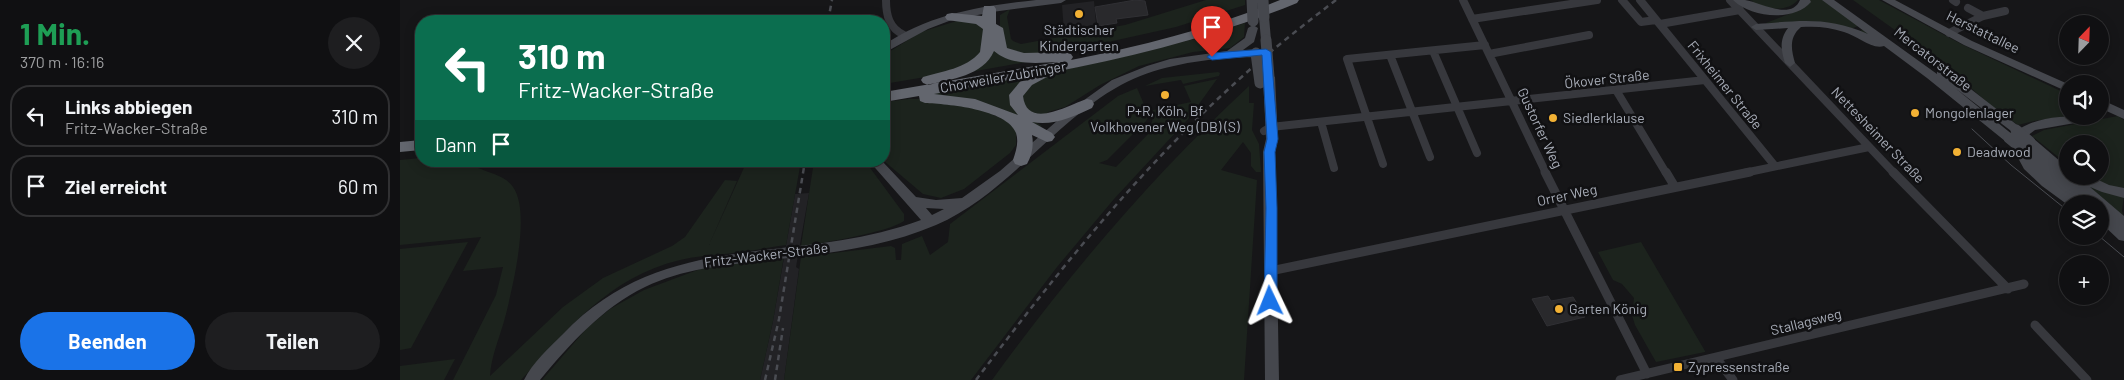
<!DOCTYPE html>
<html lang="de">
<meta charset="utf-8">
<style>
body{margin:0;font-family:Barlow,sans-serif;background:#1e1e20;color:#f1f3f6;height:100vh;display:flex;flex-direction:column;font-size:19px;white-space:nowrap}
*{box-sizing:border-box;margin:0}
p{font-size:16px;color:#9c9d9f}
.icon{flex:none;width:28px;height:28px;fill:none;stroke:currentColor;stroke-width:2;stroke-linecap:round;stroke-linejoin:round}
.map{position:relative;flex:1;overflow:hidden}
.side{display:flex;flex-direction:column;background:#101012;width:400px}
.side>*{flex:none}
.hud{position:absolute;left:15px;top:15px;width:475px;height:152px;border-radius:20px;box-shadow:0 2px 12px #0003,0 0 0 1px #303032;background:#0b6e4f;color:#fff;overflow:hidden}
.needle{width:32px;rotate:23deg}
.controls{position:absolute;left:1659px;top:15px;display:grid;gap:10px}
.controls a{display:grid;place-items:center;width:50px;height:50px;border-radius:50%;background:#101012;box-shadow:0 2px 12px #0003,0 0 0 1px #303032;font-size:25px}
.pin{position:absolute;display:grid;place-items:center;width:42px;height:42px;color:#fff;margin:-51px -21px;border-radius:50% 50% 50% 0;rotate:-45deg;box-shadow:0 0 5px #0007}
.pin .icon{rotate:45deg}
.me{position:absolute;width:55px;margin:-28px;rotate:358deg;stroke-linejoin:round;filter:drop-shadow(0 0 4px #0008)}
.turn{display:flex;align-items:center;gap:18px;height:105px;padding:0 20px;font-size:22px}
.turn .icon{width:65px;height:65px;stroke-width:2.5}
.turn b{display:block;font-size:35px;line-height:42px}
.then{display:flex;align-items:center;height:48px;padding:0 20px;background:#0003;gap:10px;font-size:19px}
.round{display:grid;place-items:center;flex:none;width:52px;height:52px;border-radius:26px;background:#1e1e20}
.head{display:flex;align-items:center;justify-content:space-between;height:85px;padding:0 20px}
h1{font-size:30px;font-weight:700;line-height:38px;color:#1e9e55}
.primary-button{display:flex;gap:10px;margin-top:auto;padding:10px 20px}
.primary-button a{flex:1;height:58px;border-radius:30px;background:#1a73e8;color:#fff;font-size:20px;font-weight:700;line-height:58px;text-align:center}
.primary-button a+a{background:#1e1e20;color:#f1f3f6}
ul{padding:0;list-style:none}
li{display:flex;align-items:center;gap:15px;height:62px;margin:0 10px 8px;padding:0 10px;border:2px solid #303032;border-radius:20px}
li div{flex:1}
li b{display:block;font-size:19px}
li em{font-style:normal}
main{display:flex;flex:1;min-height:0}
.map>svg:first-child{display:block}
.built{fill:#222225}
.green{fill:#1c231d}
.building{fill:#29292c;stroke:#303034}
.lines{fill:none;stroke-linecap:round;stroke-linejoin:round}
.street-far1{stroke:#37383d;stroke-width:8}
.street{stroke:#37383d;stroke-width:9}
.secondary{fill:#45474d;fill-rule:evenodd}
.highway{fill:#63666e;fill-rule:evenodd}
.tram{stroke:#4a4c52;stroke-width:1}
.rail{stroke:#4a4c52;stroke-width:2.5;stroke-dasharray:5.5 4.5;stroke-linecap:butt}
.secondary-bridge{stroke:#45474d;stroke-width:11}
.route{fill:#1a73e8;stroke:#114b97}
.poi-dot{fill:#f2b134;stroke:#111113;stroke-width:2}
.labels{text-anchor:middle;stroke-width:5;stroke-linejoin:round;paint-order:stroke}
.poi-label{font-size:14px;fill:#a8adb8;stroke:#111113;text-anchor:start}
.street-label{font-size:14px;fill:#a8adb8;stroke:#111113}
</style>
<main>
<section class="side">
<div class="head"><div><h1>1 Min.</h1><p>370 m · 16:16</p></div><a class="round"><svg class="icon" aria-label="close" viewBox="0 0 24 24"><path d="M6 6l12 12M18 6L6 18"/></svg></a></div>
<ul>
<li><svg class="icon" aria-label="left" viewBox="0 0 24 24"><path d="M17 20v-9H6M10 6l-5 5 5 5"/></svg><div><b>Links abbiegen</b><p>Fritz-Wacker-Straße</p></div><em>310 m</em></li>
<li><svg class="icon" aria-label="arrive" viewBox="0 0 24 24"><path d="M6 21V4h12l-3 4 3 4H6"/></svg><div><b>Ziel erreicht</b></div><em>60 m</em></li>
</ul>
<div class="primary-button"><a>Beenden</a><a>Teilen</a></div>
</section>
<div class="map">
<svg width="1724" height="380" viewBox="0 0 1724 380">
<rect width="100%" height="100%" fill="#161618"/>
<path class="built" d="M 694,1 L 696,24 L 664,32 L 662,5 Z
M 409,193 L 396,267 L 399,269 L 384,380 L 360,380 L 373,321 L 395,194 Z"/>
<path class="green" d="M 806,0 L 845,0 L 845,5 L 776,27 L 663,52 L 631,56 L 605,48 L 600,40 L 600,15 L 610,9 L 607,17 L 611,39 L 613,41 L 621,44 L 725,25 Z
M 1349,0 L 1398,0 C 1387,13 1366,9 1352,3 L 1353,1 Z
M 1407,0 L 1424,0 L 1489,45 L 1459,32 L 1463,29 L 1458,26 L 1451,29 C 1421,19 1399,21 1368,25 L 1366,23 L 1402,9 Z
M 1453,0 L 1479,0 L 1561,44 L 1667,94 L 1667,116 L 1634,121 L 1618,125 L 1595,109 L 1548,68 Z
M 560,20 L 584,25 L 581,57 L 543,74 L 484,84 L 484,55 L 521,32 Z
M 845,23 L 844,37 L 830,48 L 793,52 L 739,66 L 700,85 L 665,107 L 648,112 L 648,116 L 630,113 L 619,95 L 645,74 L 740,53 L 801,37 Z
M 590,49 L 627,62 L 559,74 Z
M 640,72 L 617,87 L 624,115 L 642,126 L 638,128 C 588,100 567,96 510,95 Z
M 818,72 L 820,73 L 819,76 L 783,84 L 781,80 L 745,86 L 762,78 Z
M 817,79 L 789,118 L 714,199 L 657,267 L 571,380 L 384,380 L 401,257 L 491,246 L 495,248 L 496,260 L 501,260 L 502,244 L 522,236 L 530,255 L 548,242 L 550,224 L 718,96 L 737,88 L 749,116 L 746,121 L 707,160 L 699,163 L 716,167 L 752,130 L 748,128 L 752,122 L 753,110 L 791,102 L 784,86 Z
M 849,86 L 849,103 L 854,103 L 852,130 L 859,144 L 861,172 L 856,172 L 851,166 L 851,153 L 843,142 L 821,170 L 857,180 L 844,380 L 592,380 C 669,274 753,175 849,86 Z
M 509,99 L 526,99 L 567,103 L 616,125 L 616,145 L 610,153 L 564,189 L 541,198 L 523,194 L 484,161 L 484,102 Z
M 1718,116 L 1724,120 L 1724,189 L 1707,185 L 1686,176 L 1700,176 L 1700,144 L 1668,144 L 1667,164 L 1632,136 L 1644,130 Z
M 21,158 L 21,161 L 107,161 L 78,165 L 76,167 C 88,173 105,175 113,187 C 131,212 113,285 106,314 C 101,335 91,355 90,376 L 163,307 L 203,278 L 272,246 L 285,237 L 325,180 L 337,181 L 309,245 L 347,161 L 401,161 L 386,245 C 371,247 356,250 341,252 C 320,255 300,255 280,260 C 209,277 168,329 121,380 L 53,380 L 96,295 L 103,267 L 63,271 L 81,237 L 0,245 L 0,160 Z
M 414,161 L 465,161 L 504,214 L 504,221 C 489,232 423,243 401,246 Z
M 1675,176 L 1724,195 L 1722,211 L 1724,217 Z
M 68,242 L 11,348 L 0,350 L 0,249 Z
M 1241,242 L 1305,351 L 1305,352 L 1256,362 L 1235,325 L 1232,315 L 1234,298 L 1222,284 L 1213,280 L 1198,252 Z
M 384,256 L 373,321 L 360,380 L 142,380 L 187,328 L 210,309 L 244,290 L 311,265 Z
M 55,359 L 44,380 L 0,380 L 0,366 Z"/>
<path class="building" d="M 735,0 L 745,1 L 748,15 L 716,19 L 717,23 L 698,26 L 695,7 Z
M 1148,296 L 1151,301 L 1173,297 L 1185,317 L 1147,326 L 1132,299 Z"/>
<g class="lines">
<path class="street-far1" d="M 486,0 C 486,15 489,28 504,35
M 1063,0 L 1146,173
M 1222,0 L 1241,22 L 1256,20
M 1240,0 L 1375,166
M 1330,0 L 1494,173
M 1553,0 L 1556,2
M 1568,8 L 1583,16
M 1072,19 L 1197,0
M 1260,24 L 1340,10
M 1549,33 L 1583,16 L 1605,11
M 1033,51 L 1077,153
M 1089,54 L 1189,35
M 990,55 L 1030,157
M 1216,90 L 1266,173
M 921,122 L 934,168
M 864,131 L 871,127 L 1305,80
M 983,164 L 947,59 L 1085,45
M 1344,173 L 1469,147"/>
<path class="street" d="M 1145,172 L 1247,374
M 1266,172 L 1275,187
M 1493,172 L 1608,289
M 870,271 L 1350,172
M 1635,325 L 1687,380
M 1317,359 L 1333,380
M 1220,380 L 1624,284"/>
<path class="secondary" d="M 636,0 L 666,0 L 661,3 L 592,12 L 549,21 L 528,29 L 484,53 L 484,45 C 529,14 582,6 636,0 Z
M 1333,0 C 1337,0 1341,0 1345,0 C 1360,2 1391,21 1400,0 L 1410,0 L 1411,2 C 1394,22 1351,18 1333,0 Z
M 1422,0 L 1434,0 L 1537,74 L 1537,69 L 1545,69 L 1621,128 C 1642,115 1673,116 1698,116 L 1692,120 L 1635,130 L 1627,136 L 1627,139 L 1634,139 L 1668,168 L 1668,176 L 1690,176 L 1709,185 L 1724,188 L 1724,198 L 1702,192 L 1690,187 L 1724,216 L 1724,241 L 1719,240 L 1700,222 L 1700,204 L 1691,202 L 1692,204 L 1668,205 L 1642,186 L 1624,169 L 1617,156 L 1615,138 L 1609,142 L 1605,141 L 1527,78 L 1484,46 C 1472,50 1456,35 1444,32 C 1430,27 1416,26 1401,27 C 1389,37 1391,49 1395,63 L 1390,67 L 1385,63 C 1381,50 1379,40 1388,28 L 1356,30 L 1351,27 L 1356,24 C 1399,21 1427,16 1468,34 ZM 1555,88 L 1615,134 L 1615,138 L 1613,135 Z
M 1482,0 L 1495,0 L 1572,41 L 1668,84 L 1668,92 L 1564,45 Z
M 864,14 L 869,17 L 871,40 L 866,43 L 861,40 L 859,17 Z
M 853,25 L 858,28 L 854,42 L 843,50 L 867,49 L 871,50 L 872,52 L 871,54 C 858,58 843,57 829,58 C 792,61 755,67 721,85 C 653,122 609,193 536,225 C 485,247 426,254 370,260 C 327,265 284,268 245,287 C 202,308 170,344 140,380 L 124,380 C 132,363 150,347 163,334 C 266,226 395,267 521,220 L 469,161 L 482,161 L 516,197 L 536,200 L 562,198 L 600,171 L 666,113 L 712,80 L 747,66 L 770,59 L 827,51 L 845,38 L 848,28 ZM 526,208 L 544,209 L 532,215 Z
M 869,73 L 875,77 L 878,139 L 875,152 L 879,380 L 865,380 L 863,152 L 866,139 L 863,77 Z
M 1700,99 L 1724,110 L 1724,119 L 1700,108 Z"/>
<path class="highway" d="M 880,0 L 899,0 L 897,3 C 816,36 734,57 649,73 L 647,77 L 632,85 L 623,96 C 627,131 670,104 687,99 L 692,100 L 694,104 L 692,108 C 673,117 653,126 632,122 L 652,133 L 655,137 L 652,141 L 647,142 L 632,135 C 634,145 632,155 627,164 L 621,166 L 615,164 L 613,160 C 616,151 619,142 616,133 C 607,109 547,104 525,103 L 520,101 L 519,96 L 484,102 L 484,92 L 658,62 C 638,63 611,66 594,51 C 583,76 551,79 528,85 L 523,83 L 521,80 L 523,77 C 542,71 566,69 580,52 L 583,29 L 576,24 L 547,20 L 545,17 L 547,14 L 552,13 L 582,16 L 584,6 L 594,6 L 596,9 L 596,24 L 603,28 L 607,48 L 624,53 L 666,52 L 671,54 L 673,57 L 671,60 C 743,46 813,28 880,0 ZM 624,77 L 609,95 L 610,105 L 618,115 L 575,99 L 534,94 Z
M 21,140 L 21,150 L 0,152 L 0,142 Z"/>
<path class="tram" d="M 1572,129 L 1611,165 L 1668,211
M 1699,236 L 1724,257"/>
<path class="rail" d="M 428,21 L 432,0
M 365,380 L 379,319 L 405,161
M 375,380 L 383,328
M 576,380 C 655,275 737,172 834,84 C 866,54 901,27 936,0"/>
<path class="secondary-bridge" d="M 852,0 L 853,21
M 863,0 L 864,17
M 866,40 L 869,77
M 856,53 L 860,83
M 1616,130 L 1630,142
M 1609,138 L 1626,152"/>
</g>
<path class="route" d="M 866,49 L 871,52 L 878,139 L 875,152 L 877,208 L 877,301 L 875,305 L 866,305 L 864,301 L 866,208 L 864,152 L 867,139 L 862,55 L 812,60 L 807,57 L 812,53 Z"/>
<g class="poi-dot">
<circle cx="679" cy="14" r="5"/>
<circle cx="765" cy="95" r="5"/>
<circle cx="1515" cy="113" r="5"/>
<circle cx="1153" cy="118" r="5"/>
<circle cx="1557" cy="152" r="5"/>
<circle cx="1159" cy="309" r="5"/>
<rect x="1273" y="362" width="10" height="10" rx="2.5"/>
</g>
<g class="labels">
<g class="poi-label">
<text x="679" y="35" text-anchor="middle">Städtischer<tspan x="679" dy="16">Kindergarten</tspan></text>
<text x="765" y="116" text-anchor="middle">P+R, Köln, Bf<tspan x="765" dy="16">Volkhovener Weg (DB) (S)</tspan></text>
<text x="1525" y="118">Mongolenlager</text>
<text x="1163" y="123">Siedlerklause</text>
<text x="1567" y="157">Deadwood</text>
<text x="1169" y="314">Garten König</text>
<text x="1288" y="372">Zypressenstraße</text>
</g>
<g class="street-label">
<text transform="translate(1583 32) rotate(26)" y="5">Herstattallee</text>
<text transform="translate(1533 59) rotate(38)" y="5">Mercatorstraße</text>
<text transform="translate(603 77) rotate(-10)" y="5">Chorweiler Zubringer</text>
<text transform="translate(1207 79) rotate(-6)" y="5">Ökover Straße</text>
<text transform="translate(1325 85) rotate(51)" y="5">Frixheimer Straße</text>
<text transform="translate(1140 128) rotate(65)" y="5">Gustorfer Weg</text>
<text transform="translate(1478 135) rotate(46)" y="5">Nettesheimer Straße</text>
<text transform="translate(1167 195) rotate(-12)" y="5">Orrer Weg</text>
<text transform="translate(366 255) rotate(-7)" y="5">Fritz-Wacker-Straße</text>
<text transform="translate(1406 322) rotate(-14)" y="5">Stallagsweg</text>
</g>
</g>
</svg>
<div class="controls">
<a><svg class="needle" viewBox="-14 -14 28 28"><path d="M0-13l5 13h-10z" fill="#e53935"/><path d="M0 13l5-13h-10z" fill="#9c9d9f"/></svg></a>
<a><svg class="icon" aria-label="sound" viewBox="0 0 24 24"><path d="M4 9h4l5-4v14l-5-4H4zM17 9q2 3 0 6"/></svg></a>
<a><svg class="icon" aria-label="search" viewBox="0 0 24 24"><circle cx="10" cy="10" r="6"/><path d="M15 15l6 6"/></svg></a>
<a><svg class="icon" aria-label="layers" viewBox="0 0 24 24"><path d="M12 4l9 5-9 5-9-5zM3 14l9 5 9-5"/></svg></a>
<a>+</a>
</div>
<div class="pin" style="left:812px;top:57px;background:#d93025"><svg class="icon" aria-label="arrive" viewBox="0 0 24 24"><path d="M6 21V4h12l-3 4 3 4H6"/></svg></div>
<svg class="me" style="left:870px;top:301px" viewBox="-20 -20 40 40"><path d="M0-17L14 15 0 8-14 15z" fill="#1a73e8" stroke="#fff" stroke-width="4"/></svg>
<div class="hud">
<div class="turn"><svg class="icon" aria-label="left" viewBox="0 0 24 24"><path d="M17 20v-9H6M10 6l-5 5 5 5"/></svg><div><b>310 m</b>Fritz-Wacker-Straße</div></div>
<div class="then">Dann<svg class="icon" aria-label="arrive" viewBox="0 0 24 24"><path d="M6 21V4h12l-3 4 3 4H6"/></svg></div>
</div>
</div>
</main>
